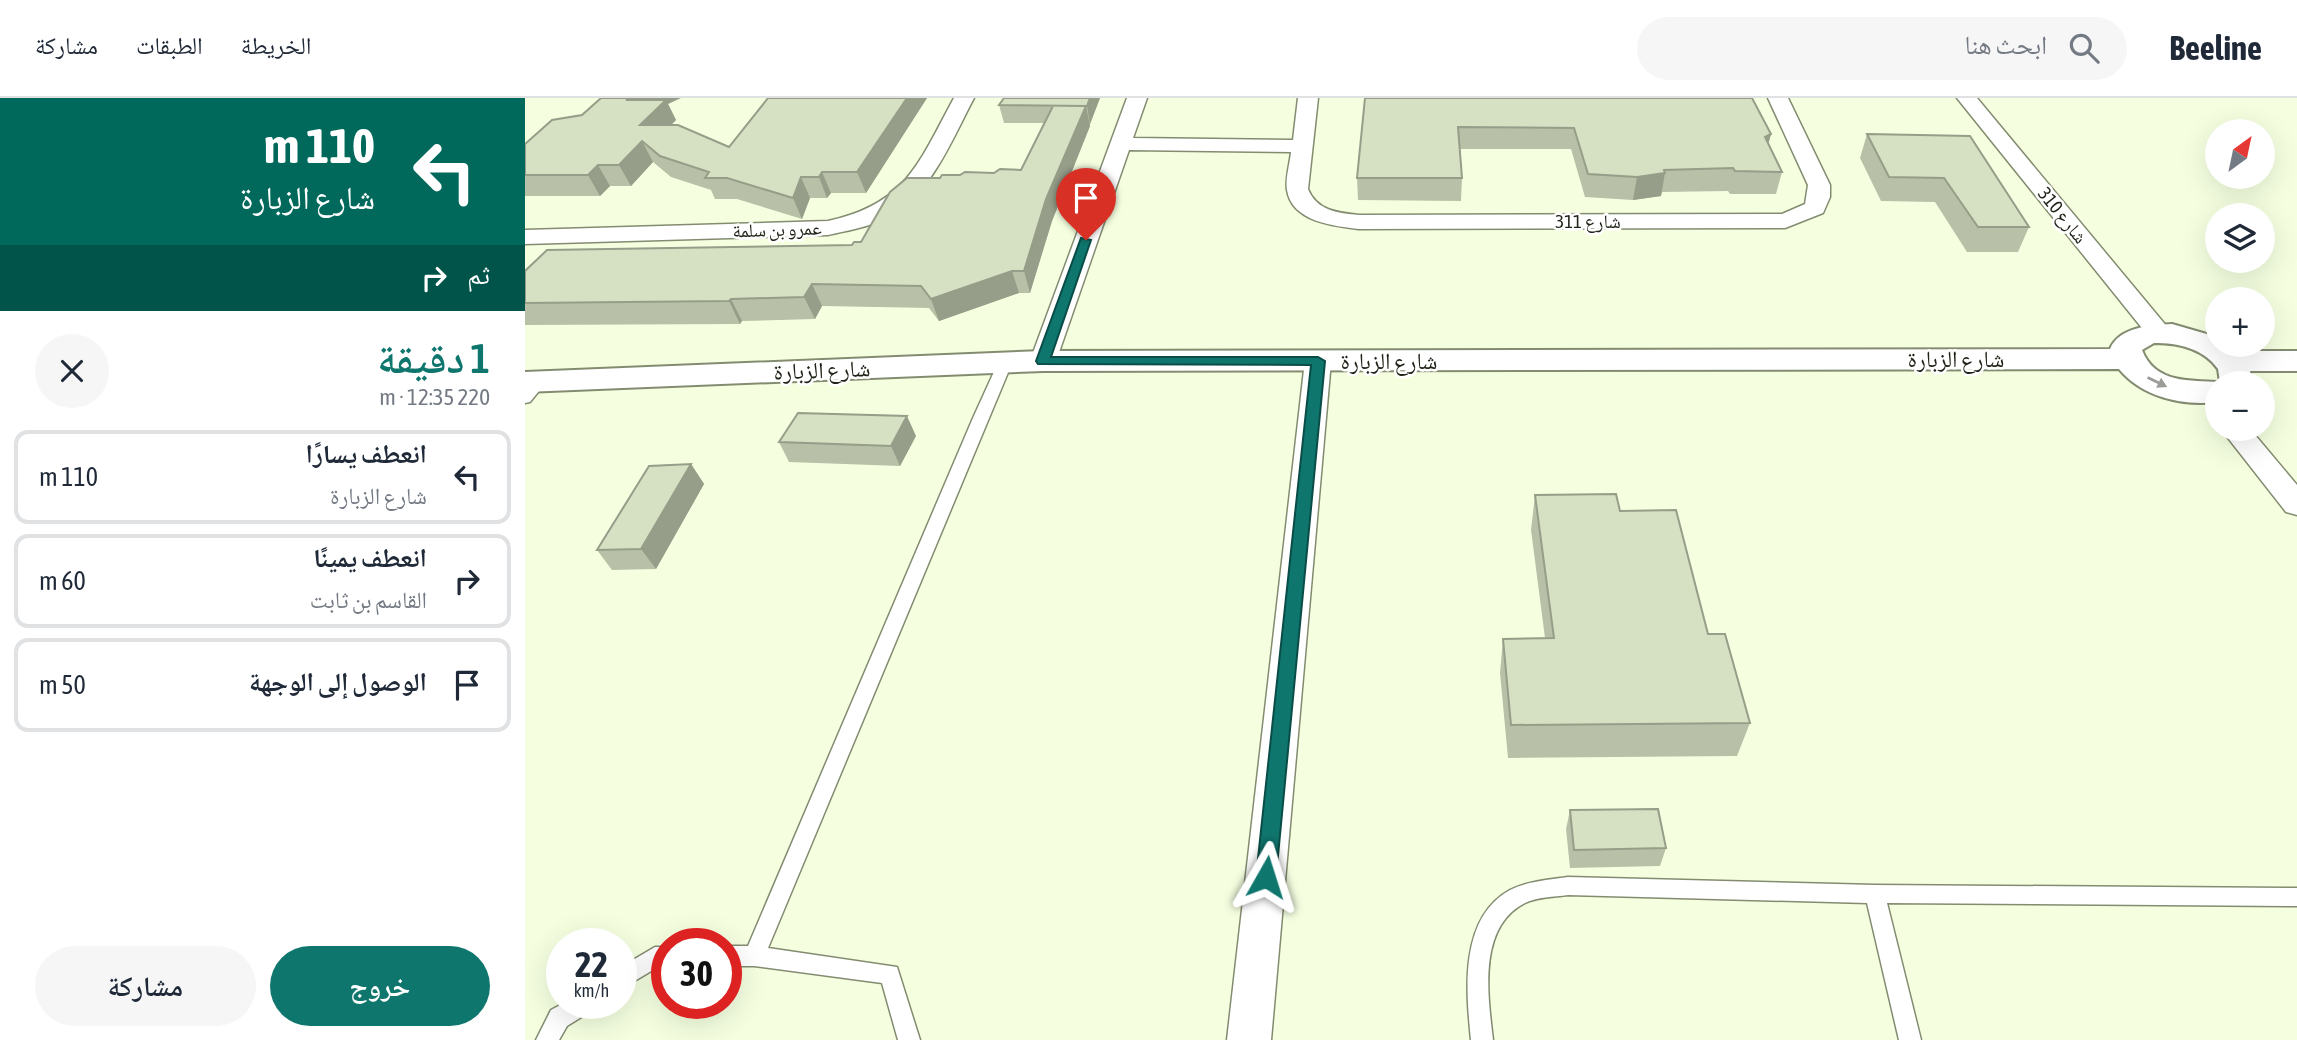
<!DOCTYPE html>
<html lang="ar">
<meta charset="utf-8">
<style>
body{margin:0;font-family:"Asap Condensed","Noto Naskh Arabic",sans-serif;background:#f6f6f7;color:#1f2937;direction:rtl;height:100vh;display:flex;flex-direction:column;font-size:26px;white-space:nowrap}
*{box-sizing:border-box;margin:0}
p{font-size:23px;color:#747a83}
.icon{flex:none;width:38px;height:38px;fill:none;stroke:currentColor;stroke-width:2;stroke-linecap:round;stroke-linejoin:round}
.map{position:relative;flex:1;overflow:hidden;direction:ltr}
.drawer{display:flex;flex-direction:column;background:#fff;width:525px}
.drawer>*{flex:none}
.hud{background:#00695c;color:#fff;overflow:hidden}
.needle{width:46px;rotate:33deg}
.controls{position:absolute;left:1680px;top:21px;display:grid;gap:14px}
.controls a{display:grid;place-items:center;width:70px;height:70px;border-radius:50%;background:#fff;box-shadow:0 7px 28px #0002;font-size:35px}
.speed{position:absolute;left:21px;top:830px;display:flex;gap:14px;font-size:35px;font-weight:700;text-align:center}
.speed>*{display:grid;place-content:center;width:91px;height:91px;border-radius:50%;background:#fff;box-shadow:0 7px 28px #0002;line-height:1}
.speed small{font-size:18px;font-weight:400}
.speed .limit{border:10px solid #d22;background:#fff;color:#111}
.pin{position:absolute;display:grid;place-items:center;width:60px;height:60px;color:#fff;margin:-72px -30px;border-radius:50% 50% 50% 0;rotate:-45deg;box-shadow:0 0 7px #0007}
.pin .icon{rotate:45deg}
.me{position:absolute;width:77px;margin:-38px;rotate:6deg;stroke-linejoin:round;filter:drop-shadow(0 0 5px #0008)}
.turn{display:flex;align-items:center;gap:24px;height:147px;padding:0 35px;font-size:32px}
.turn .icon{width:91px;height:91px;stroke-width:2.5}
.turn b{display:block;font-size:49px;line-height:60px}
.then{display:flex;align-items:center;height:66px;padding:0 35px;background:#0003;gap:14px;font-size:26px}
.round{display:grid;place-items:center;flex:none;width:74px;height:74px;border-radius:37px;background:#f6f6f7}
.overview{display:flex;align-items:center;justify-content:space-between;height:119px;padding:0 35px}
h1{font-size:42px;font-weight:600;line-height:52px;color:#0f766e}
.cta{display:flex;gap:14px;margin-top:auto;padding:14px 35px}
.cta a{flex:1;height:80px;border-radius:42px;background:#0f766e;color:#fff;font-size:28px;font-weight:600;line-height:80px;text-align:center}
.cta a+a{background:#f6f6f7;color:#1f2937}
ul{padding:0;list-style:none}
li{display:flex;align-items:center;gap:21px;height:94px;margin:0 14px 10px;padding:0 21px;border:4px solid #e0e1e3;border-radius:14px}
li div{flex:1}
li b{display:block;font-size:26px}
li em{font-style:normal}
header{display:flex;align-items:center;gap:42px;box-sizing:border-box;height:98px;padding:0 35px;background:#fff;border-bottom:2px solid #e0e1e3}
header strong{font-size:33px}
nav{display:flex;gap:38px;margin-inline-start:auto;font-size:24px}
.search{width:490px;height:63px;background:#f6f6f7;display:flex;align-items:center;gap:18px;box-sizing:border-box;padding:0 24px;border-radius:38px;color:#747a83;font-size:26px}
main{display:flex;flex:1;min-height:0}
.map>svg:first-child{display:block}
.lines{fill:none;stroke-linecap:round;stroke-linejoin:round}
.service-casing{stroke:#838c70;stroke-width:3}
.minor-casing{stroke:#838c70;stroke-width:3}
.tertiary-casing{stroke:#838c70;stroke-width:4}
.service{fill:#fff;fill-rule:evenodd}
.minor{fill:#fff;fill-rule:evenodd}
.tertiary{fill:#fff;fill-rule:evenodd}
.wall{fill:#b8c1a7}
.shaded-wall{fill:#969d88}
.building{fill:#d6e0c2;stroke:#969d88;stroke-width:2}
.oneway{fill:#9a9c97}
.route{fill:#0f766e;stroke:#0a4d48;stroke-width:2}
.labels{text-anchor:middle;stroke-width:5;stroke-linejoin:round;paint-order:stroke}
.far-street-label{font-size:19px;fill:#1f2317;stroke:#fff}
.street-label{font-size:23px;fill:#1f2317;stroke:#fff}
</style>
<header>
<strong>Beeline</strong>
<div class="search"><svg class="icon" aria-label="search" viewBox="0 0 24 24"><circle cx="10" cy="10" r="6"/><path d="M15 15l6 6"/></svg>ابحث هنا</div>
<nav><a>الخريطة</a><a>الطبقات</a><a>مشاركة</a></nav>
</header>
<main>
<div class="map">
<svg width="1772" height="942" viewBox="0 0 1772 942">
<rect width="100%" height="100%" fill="#f5ffe0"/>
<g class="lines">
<g class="service-casing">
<path id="service" d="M 480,261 L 487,265 L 243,850 L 372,869 L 395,942 L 373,942 L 357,885 L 229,868 L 201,868 L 201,848 L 223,848 L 448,320 L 473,265 Z
M 15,279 L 22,283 L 5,304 L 0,305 L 0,292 L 10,280 Z
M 1043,779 L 1350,787 L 1772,790 L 1772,808 L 1362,805 L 1396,942 L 1374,942 L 1342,805 L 1043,797 C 1029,799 1012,799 1000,805 C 952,829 963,899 968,942 L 946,942 C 941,893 934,820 985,792 C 1003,783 1023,782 1043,779 Z
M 130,849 L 142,849 L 142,869 L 133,869 L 96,891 L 96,869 Z
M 39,905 L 69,905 L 66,913 L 42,928 L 34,942 L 11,942 L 26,912 Z"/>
</g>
<g class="minor-casing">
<path id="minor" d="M 429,0 L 449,0 C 427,41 408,93 365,118 C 346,129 324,132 303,137 L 0,146 L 0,132 L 303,123 C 382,106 394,64 429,0 Z
M 602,0 L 622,0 L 608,40 L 768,42 L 773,0 L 793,0 L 783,91 C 792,113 813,115 834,117 L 1257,116 L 1280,106 L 1283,87 L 1243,0 L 1263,0 L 1305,87 L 1305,99 L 1298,115 L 1260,130 L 834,131 C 809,128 767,124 762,92 C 760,81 765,65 766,54 L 604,52 L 531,263 L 527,269 L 518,271 L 509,269 L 505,263 Z
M 1432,0 L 1452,0 L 1643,230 L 1647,235 L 1643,240 L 1634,243 L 1625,240 Z
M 793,255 L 802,257 L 806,263 L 746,942 L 702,942 L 780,263 L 784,257 Z
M 1696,331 L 1725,331 L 1772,387 L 1772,417 L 1761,414 Z"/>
</g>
<g class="tertiary-casing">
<path id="tertiary" d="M 1647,226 L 1692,239 L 1692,247 L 1704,247 L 1712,253 L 1772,253 L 1772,273 L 1725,273 L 1727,285 L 1692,285 L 1692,304 C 1657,308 1617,299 1594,271 L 518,273 L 0,294 L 0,274 L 518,253 L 1585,251 C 1594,229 1625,227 1647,226 ZM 1629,245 C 1653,245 1678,250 1693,271 L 1695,284 C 1665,282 1630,286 1617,252 Z"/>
</g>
<use href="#service" class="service"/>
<use href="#minor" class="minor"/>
<use href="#tertiary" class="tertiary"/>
</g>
<path class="wall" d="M 402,0 L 341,95 L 306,95 L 302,100 L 285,100 L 277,121 L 212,101 L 190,101 L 186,92 L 146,79 L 128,64 L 106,88 L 85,88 L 75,98 L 0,98 L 0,77 L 57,17 L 143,6 L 151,22 L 146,27 L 204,49 Z
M 479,0 L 575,0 L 565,26 L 565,28 L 527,123 L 505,195 L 494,195 L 414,223 L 404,210 L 297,208 L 290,221 L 217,223 L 215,226 L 0,227 L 0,173 L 327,147 L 336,144 L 415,80 L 435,77 L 496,72 L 519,25 L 479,25 L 474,7 Z
M 840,0 L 1246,36 L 1243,46 L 1257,74 L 1251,96 L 1205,96 L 1203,93 L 1137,94 L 1136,98 L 1108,102 L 1060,99 L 1046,51 L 935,51 L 937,80 L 936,103 L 833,102 L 832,80 Z
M 1342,36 L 1504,129 L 1493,154 L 1442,154 L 1410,104 L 1356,103 L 1335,60 Z
M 391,338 L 375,368 L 264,364 L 254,344 Z
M 166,366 L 179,386 L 131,471 L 87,472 L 72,452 Z
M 1010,397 L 1095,413 L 1183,536 L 1225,625 L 1212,658 L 983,660 L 975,575 L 978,541 L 1020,540 L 1006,432 Z
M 1045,712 L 1141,750 L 1135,768 L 1045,770 L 1041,731 Z"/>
<path class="shaded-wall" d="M 106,0 L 156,0 L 143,6 L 151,22 L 125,48 L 101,2 Z
M 382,0 L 402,0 L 341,95 L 332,74 Z
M 565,0 L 575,0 L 565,26 L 562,8 Z
M 561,8 L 565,28 L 527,123 L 505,195 L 499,173 L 521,101 Z
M 1246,36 L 1240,58 L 1240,39 Z
M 117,43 L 128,64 L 106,88 L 94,67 Z
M 73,67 L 85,88 L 75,98 L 63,77 Z
M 297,74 L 306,95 L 302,100 L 294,79 Z
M 1140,75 L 1136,98 L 1108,102 L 1112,79 Z
M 276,79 L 285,100 L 277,121 L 268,100 Z
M 487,173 L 494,195 L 414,223 L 406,201 Z
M 287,186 L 297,208 L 290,221 L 279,199 Z
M 206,201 L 217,223 L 215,226 L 204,203 Z
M 382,318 L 391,338 L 375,368 L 366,348 Z
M 166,366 L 179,386 L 131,471 L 116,451 Z"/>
<path class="building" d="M 76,0 L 106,0 L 101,2 L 141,2 L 115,27 L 153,27 L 204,49 L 243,0 L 382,0 L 332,74 L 297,74 L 294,79 L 276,79 L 268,100 L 202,80 L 180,80 L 184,74 L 135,58 L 117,43 L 94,67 L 73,67 L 63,77 L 0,77 L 0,46 L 27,22 L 57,17 Z
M 479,0 L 565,0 L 562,8 L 474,7 Z
M 840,0 L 1227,0 L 1246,36 L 1240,39 L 1257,74 L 1210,73 L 1208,70 L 1139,72 L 1140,75 L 1112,79 L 1063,76 L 1049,30 L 933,29 L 937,80 L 832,80 Z
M 528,8 L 561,8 L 521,101 L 499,173 L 487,173 L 406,201 L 396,188 L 287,186 L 279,199 L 206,201 L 204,203 L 0,205 L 0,173 L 22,152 L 327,147 L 329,144 L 336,144 L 365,94 L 382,80 L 415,80 L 417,77 L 435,77 L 440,74 L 469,75 L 475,71 L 496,72 Z
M 1342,36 L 1445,38 L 1504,129 L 1453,129 L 1419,80 L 1364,79 Z
M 273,315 L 382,318 L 366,348 L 254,344 Z
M 166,366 L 116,451 L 72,452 L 124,368 Z
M 1091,396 L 1095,413 L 1151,412 L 1183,536 L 1200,536 L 1225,625 L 986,627 L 978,541 L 1029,540 L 1010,397 Z
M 1133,711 L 1141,750 L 1049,752 L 1045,712 Z"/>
<defs><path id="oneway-solid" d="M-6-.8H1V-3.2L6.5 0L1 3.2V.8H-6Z" transform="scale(1.75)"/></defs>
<use class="oneway" href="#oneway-solid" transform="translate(1632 284) rotate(26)"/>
<path class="route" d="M 556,140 L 566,142 L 526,259 L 793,259 L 800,263 L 751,779 L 748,785 L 741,788 L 734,785 L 731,779 L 786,267 L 513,266 L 511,263 Z"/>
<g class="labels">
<g class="far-street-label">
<text transform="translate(1538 117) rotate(51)" y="7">شارع 310</text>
<text x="1063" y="130">شارع 311</text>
<text transform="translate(252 131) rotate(-2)" y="7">عمرو بن سلمة</text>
</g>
<g class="street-label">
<text x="1431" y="269">شارع الزبارة</text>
<text x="864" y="271">شارع الزبارة</text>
<text transform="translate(297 272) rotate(-2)" y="8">شارع الزبارة</text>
</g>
</g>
</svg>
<div class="controls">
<a><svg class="needle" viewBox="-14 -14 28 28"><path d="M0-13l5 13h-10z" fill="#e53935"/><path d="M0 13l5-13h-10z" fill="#747a83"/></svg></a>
<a><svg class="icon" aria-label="layers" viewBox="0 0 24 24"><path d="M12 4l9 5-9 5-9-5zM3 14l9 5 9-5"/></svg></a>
<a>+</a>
<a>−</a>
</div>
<div class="speed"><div>22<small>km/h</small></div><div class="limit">30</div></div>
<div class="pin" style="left:561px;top:142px;background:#d93025"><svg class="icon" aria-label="arrive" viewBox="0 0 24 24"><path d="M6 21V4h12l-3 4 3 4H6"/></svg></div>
<svg class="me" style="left:741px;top:779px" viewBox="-20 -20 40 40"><path d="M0-17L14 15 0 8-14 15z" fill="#0f766e" stroke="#fff" stroke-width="4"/></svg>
</div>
<section class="drawer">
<div class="hud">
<div class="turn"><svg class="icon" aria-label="left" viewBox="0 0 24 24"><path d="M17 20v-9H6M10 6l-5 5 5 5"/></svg><div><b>110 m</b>شارع الزبارة</div></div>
<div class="then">ثم<svg class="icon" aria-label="right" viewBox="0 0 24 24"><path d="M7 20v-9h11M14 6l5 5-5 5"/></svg></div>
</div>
<div class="overview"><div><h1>1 دقيقة</h1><p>220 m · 12:35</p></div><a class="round"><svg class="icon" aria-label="close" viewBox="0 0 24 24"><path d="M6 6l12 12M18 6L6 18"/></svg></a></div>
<ul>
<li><svg class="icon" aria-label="left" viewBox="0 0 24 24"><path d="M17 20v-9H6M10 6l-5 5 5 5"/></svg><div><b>انعطف يسارًا</b><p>شارع الزبارة</p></div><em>110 m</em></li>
<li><svg class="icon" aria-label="right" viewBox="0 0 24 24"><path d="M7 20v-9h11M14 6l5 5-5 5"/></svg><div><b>انعطف يمينًا</b><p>القاسم بن ثابت</p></div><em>60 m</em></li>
<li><svg class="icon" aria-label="arrive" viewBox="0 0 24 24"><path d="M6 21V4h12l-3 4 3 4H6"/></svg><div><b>الوصول إلى الوجهة</b></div><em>50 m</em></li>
</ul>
<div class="cta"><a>خروج</a><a>مشاركة</a></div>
</section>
</main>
